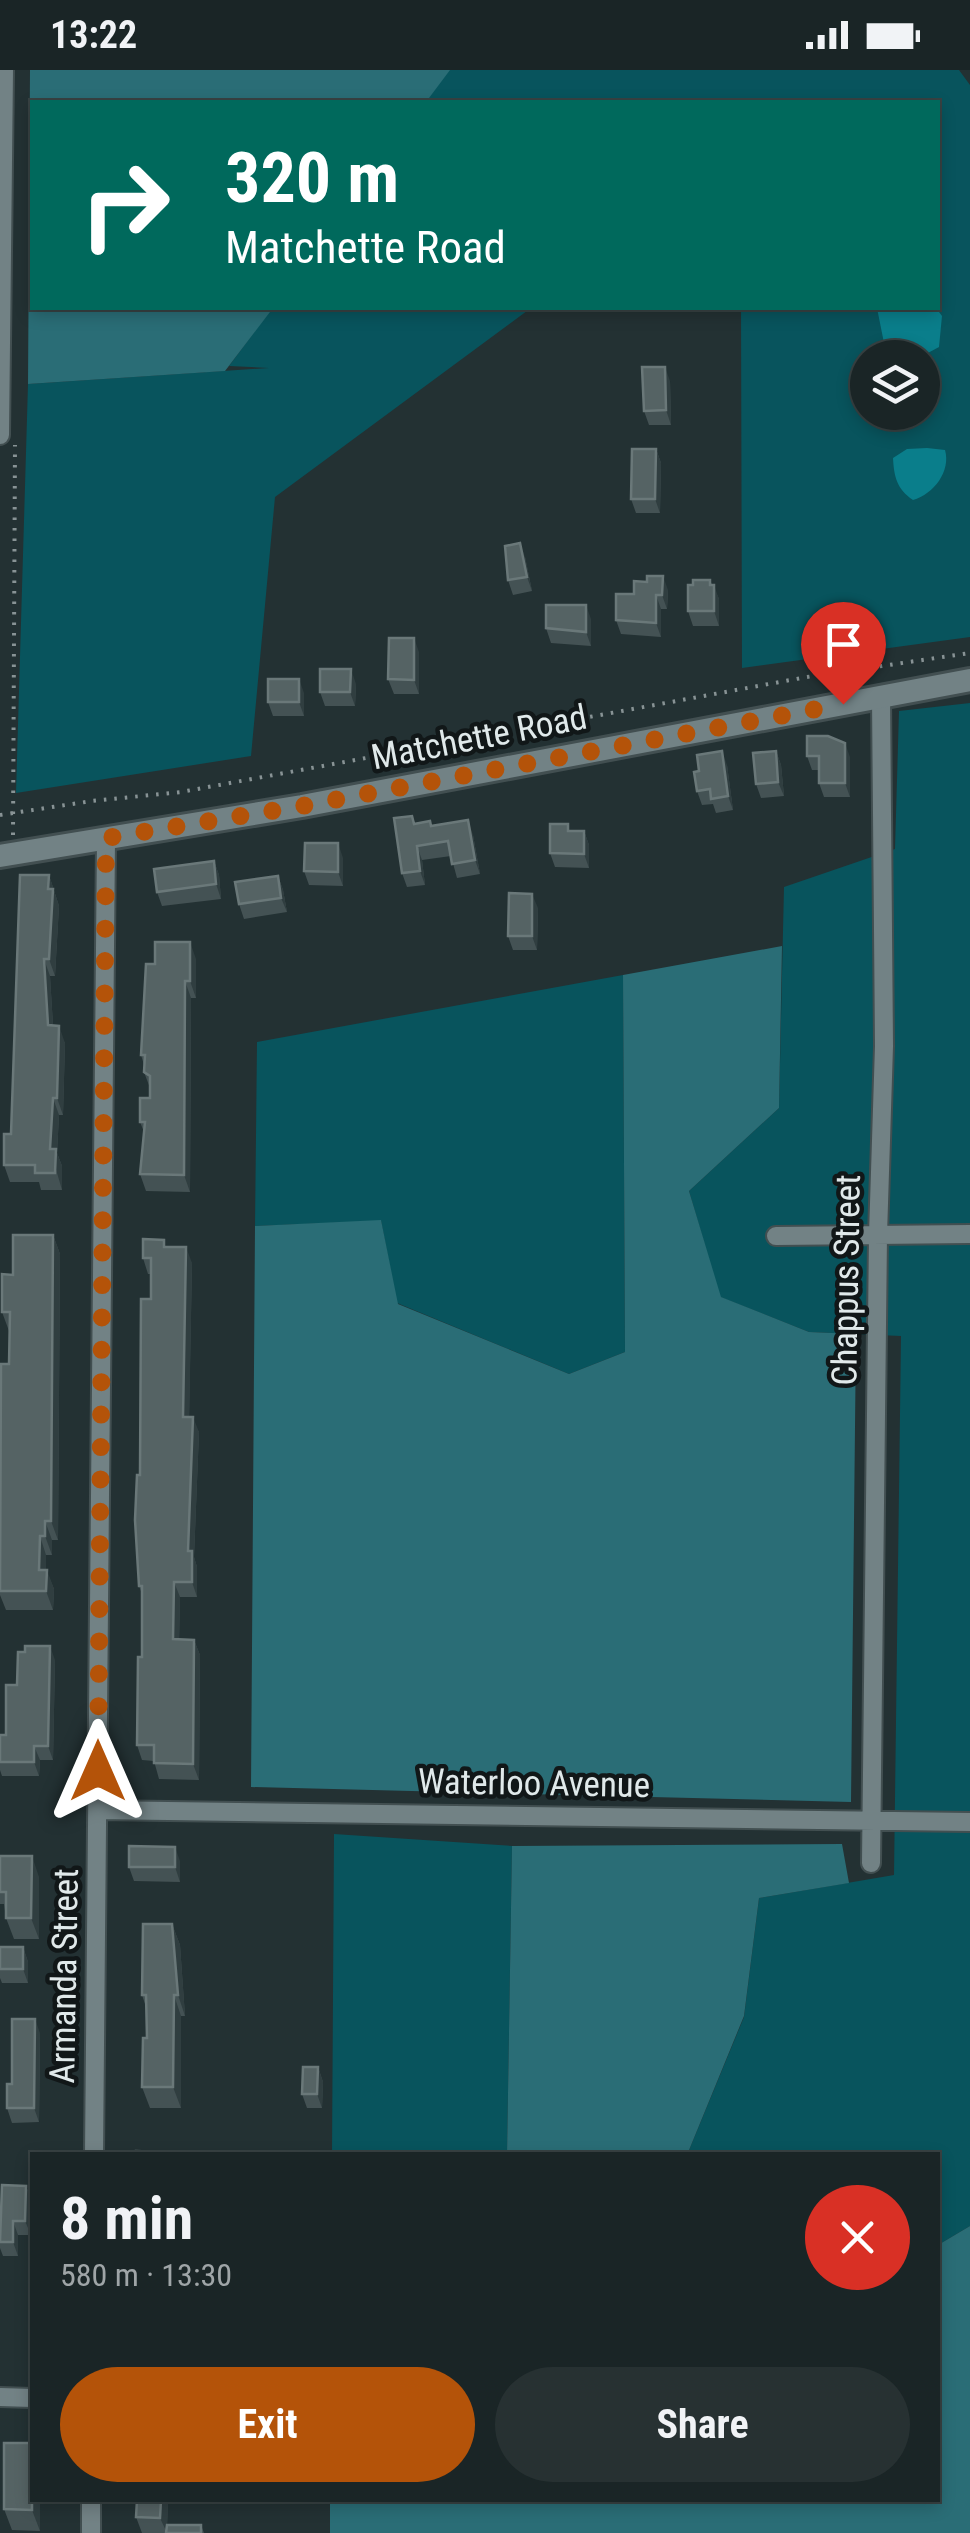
<!DOCTYPE html>
<meta charset="utf-8">
<style>
body{margin:0;font-family:"Roboto Condensed",sans-serif;background:#273132;color:#f1f3f6;height:100vh;display:flex;flex-direction:column;font-size:38px;white-space:nowrap}
*{box-sizing:border-box;margin:0}
p{font-size:32px;color:#9fa5a7}
.icon{flex:none;width:55px;height:55px;fill:none;stroke:currentColor;stroke-width:2;stroke-linecap:round;stroke-linejoin:round}
.map{position:relative;flex:1;overflow:hidden}
.details{position:absolute;left:30px;top:2082px;width:910px;height:350px;display:flex;flex-direction:column;background:#1a2526;border-radius:0px;box-shadow:0 5px 15px #0003,0 0 0 2px #384243}
.details>*{flex:none}
.guide{position:absolute;left:30px;top:30px;width:910px;height:210px;border-radius:0px;box-shadow:0 5px 15px #0003,0 0 0 2px #384243;background:#00695c;color:#fff;overflow:hidden}
.tools{position:absolute;left:850px;top:270px;display:grid;gap:20px}
.tools a{display:grid;place-items:center;width:90px;height:90px;border-radius:50%;background:#1a2526;box-shadow:0 5px 15px #0003,0 0 0 2px #384243;font-size:50px}
.pin{position:absolute;display:grid;place-items:center;width:85px;height:85px;color:#fff;margin:-102px -42px;border-radius:50% 50% 50% 0;rotate:-45deg;box-shadow:0 0 10px #0007}
.pin .icon{rotate:45deg}
.me{position:absolute;width:110px;margin:-55px;rotate:0deg;stroke-linejoin:round;filter:drop-shadow(0 0 8px #0008)}
.turn{display:flex;align-items:center;gap:35px;height:210px;padding:0 30px;font-size:45px}
.turn .icon{width:130px;height:130px;stroke-width:2.5}
.turn b{display:block;font-size:70px;line-height:85px}
.round{display:grid;place-items:center;flex:none;width:105px;height:105px;border-radius:52px;background:#273132}
.headline{display:flex;align-items:center;justify-content:space-between;height:170px;padding:0 30px}
h1{font-size:60px;font-weight:700;line-height:75px}
.primary-button{display:flex;gap:20px;margin-top:auto;padding:20px 30px}
.primary-button a{flex:1;height:115px;border-radius:60px;background:#b45309;color:#fff;font-size:40px;font-weight:700;line-height:115px;text-align:center}
.primary-button a+a{background:#273132;color:#f1f3f6}
.status{display:flex;justify-content:space-between;align-items:center;height:70px;padding:0 50px;background:#1a2526;direction:ltr}
.status svg{height:28px;fill:currentColor}
.map>svg:first-child{display:block}
.green{fill:#08545d;fill-rule:evenodd}
.forest{fill:#2a6d76}
.water{fill:#0a7e8b}
.lines{fill:none;stroke-linecap:round;stroke-linejoin:round}
.minor-casing{stroke:#424f51;stroke-width:22}
.tertiary-casing{stroke:#424f51;stroke-width:28}
.path{stroke:#889395;stroke-width:4;stroke-dasharray:2.5 8;stroke-linecap:butt}
.minor{stroke:#728285;stroke-width:18}
.tertiary{stroke:#728285;stroke-width:22}
.wall{fill:#445254}
.shaded-wall{fill:#303e40}
.building{fill:#556364;stroke:#6a7879;stroke-width:2.5}
.route{stroke:#b45309;stroke-width:18;stroke-dasharray:0 32.4}
.labels{text-anchor:middle;stroke-width:9;stroke-linejoin:round;paint-order:stroke}
.street-label{font-size:35px;fill:#e0e9ea;stroke:#111718}
</style>
<div class="status"><b>13:22</b><svg viewBox="0 0 49 12"><path d="M0 12V9h3v3zM5 12V6h3v6zM10 12V3h3v9zM15 12V0h3v12zM26 1h20v11H26zM47 4h2v5h-2z"/></svg></div>
<div class="map">
<svg width="970" height="2463" viewBox="0 0 970 2463">
<rect width="100%" height="100%" fill="#233133"/>
<path class="green" d="M 448,0 L 959,0 L 970,15 L 970,567 L 742,598 L 741,238 L 938,238 L 938,32 L 424,32 ZM 868,288 L 922,288 L 922,342 L 868,342 Z
M 272,238 L 531,238 L 275,427 L 251,686 L 16,723 L 28,314 L 269,298 L 229,296 Z
M 970,633 L 970,2156 L 938,2175 L 938,2085 L 687,2085 L 744,1947 L 759,1828 L 894,1805 L 901,1266 L 809,1262 L 720,1227 L 689,1121 L 779,1038 L 784,817 L 895,779 L 899,641 Z
M 623,905 L 625,1282 L 569,1304 L 397,1233 L 381,1151 L 255,1156 L 257,972 Z
M 334,1764 L 512,1776 L 507,2085 L 332,2085 Z"/>
<path class="forest" d="M 30,0 L 450,0 L 426,32 L 32,32 L 32,238 L 273,238 L 225,301 L 28,314 Z
M 782,876 L 779,1038 L 689,1121 L 721,1227 L 809,1262 L 856,1264 L 851,1732 L 251,1717 L 255,1156 L 381,1150 L 398,1234 L 569,1304 L 625,1282 L 623,905 Z
M 842,1774 L 849,1813 L 759,1828 L 744,1946 L 687,2085 L 507,2085 L 512,1776 Z
M 970,2156 L 970,2463 L 330,2463 L 330,2430 L 938,2430 L 938,2175 Z"/>
<path class="water" d="M 877,238 L 936,238 L 942,246 L 939,277 L 926,284 L 922,277 L 899,280 L 884,273 Z
M 927,378 L 945,380 C 951,401 934,424 913,430 C 897,419 894,407 893,388 L 907,379 Z"/>
<g class="lines">
<g class="minor-casing">
<path id="minor" d="M 0,365 L 4,0
M 776,1166 L 970,1164
M 98,1740 L 970,1752
M 871,1793 L 878,1165 L 884,976 L 881,627
M 94,2085 L 106,768
M 0,2327 L 32,2328
M 91,2463 L 91,2430"/>
</g>
<g class="tertiary-casing">
<path id="tertiary" d="M 0,786 L 302,736 L 970,610"/>
</g>
<path class="path" d="M 0,745 L 92,731 L 181,722 L 807,607 L 970,583
M 13,765 L 15,375"/>
<use href="#minor" class="minor"/>
<use href="#tertiary" class="tertiary"/>
</g>
<path class="wall" d="M 670,311 L 671,355 L 649,355 L 644,341 Z
M 656,379 L 661,393 L 660,443 L 636,443 L 631,429 Z
M 525,487 L 532,521 L 513,525 L 508,510 Z
M 710,510 L 719,529 L 719,556 L 693,556 L 688,541 L 693,515 Z
M 668,520 L 667,539 L 661,539 L 661,567 L 621,564 L 616,550 L 634,524 Z
M 591,549 L 591,576 L 551,573 L 546,558 Z
M 419,582 L 419,624 L 394,624 L 388,609 Z
M 356,614 L 355,636 L 325,636 L 320,622 Z
M 304,623 L 304,646 L 273,646 L 268,632 Z
M 776,681 L 781,695 L 784,726 L 761,728 L 756,714 Z
M 807,686 L 850,687 L 850,727 L 824,727 L 819,713 L 819,700 L 812,700 Z
M 727,695 L 733,740 L 716,743 L 713,734 L 702,735 L 697,721 Z
M 412,746 L 415,753 L 473,765 L 480,804 L 457,808 L 451,786 L 422,790 L 425,815 L 407,817 L 402,803 Z
M 571,761 L 584,761 L 589,775 L 589,798 L 555,797 L 550,783 Z
M 343,788 L 343,816 L 309,815 L 304,801 Z
M 214,791 L 219,805 L 221,829 L 162,836 L 157,822 Z
M 49,805 L 59,836 L 55,906 L 50,906 L 53,955 L 65,973 L 63,1045 L 59,1045 L 57,1083 L 62,1096 L 62,1120 L 41,1120 L 39,1112 L 10,1112 L 4,1095 L 11,1064 Z
M 278,806 L 283,820 L 287,842 L 244,849 L 239,834 Z
M 538,838 L 537,880 L 513,880 L 508,866 Z
M 196,889 L 196,928 L 191,928 L 190,1122 L 146,1121 L 140,1104 L 144,1062 L 140,1052 L 150,1028 L 150,1018 L 144,1002 L 144,995 L 141,985 L 155,894 Z
M 53,1165 L 60,1184 L 58,1470 L 52,1470 L 52,1485 L 46,1485 L 46,1500 L 54,1519 L 53,1540 L 6,1540 L 0,1525 L 0,1340 L 9,1294 L 9,1261 L 2,1242 L 13,1205 Z
M 166,1177 L 192,1193 L 189,1347 L 199,1362 L 194,1487 L 197,1497 L 197,1527 L 180,1527 L 179,1569 L 194,1570 L 200,1585 L 199,1710 L 159,1709 L 154,1691 L 142,1690 L 137,1675 L 142,1587 L 142,1524 L 139,1516 L 140,1405 L 151,1229 L 151,1204 L 148,1204 L 143,1188 Z
M 55,1590 L 53,1690 L 40,1690 L 39,1706 L 2,1706 L 0,1700 L 0,1665 L 6,1665 L 17,1615 Z
M 0,1786 L 39,1807 L 39,1869 L 14,1869 L 6,1848 L 4,1834 L 0,1834 Z
M 180,1791 L 180,1812 L 134,1811 L 129,1797 Z
M 172,1854 L 180,1875 L 185,1946 L 181,1946 L 181,2038 L 150,2038 L 142,2017 L 147,1968 L 146,1937 L 142,1925 Z
M 0,1877 L 23,1877 L 28,1892 L 28,1913 L 2,1913 L 0,1908 Z
M 40,1963 L 39,2052 L 12,2053 L 7,2038 L 12,2014 Z
M 318,1997 L 323,2012 L 322,2038 L 307,2038 L 302,2024 Z
M 26,2116 L 31,2130 L 31,2165 L 18,2165 L 18,2186 L 3,2186 L 0,2178 L 0,2144 Z
M 32,2430 L 40,2430 L 40,2461 L 12,2460 L 4,2439 Z
M 168,2430 L 167,2455 L 201,2455 L 204,2463 L 142,2463 L 136,2447 Z"/>
<path class="shaded-wall" d="M 665,297 L 670,311 L 671,355 L 666,340 Z
M 656,379 L 661,393 L 660,443 L 655,429 Z
M 520,473 L 525,487 L 532,521 L 527,507 Z
M 663,506 L 668,520 L 667,539 L 662,525 Z
M 710,510 L 714,521 L 714,515 L 719,529 L 719,556 L 714,541 Z
M 656,525 L 661,539 L 661,567 L 656,553 Z
M 586,535 L 591,549 L 591,576 L 586,562 Z
M 414,568 L 419,582 L 419,624 L 414,610 Z
M 351,599 L 356,614 L 355,636 L 350,622 Z
M 299,609 L 304,623 L 304,646 L 299,632 Z
M 845,673 L 850,687 L 850,727 L 845,713 Z
M 722,681 L 727,695 L 733,740 L 728,726 Z
M 776,681 L 781,695 L 784,726 L 778,712 Z
M 468,750 L 473,765 L 480,804 L 475,790 Z
M 584,761 L 589,775 L 589,798 L 584,784 Z
M 338,773 L 343,788 L 343,816 L 338,802 Z
M 417,776 L 422,790 L 425,815 L 420,801 Z
M 214,791 L 219,805 L 221,829 L 216,814 Z
M 49,805 L 59,836 L 55,906 L 49,889 Z
M 278,806 L 283,820 L 287,842 L 281,828 Z
M 532,824 L 538,838 L 537,880 L 532,866 Z
M 190,872 L 196,889 L 196,928 L 190,911 Z
M 44,889 L 50,906 L 54,972 L 48,955 Z
M 185,911 L 191,928 L 190,1122 L 184,1105 Z
M 59,956 L 65,973 L 63,1045 L 57,1028 Z
M 53,1028 L 59,1045 L 57,1083 L 62,1096 L 62,1120 L 50,1079 Z
M 53,1165 L 60,1184 L 58,1470 L 51,1451 Z
M 186,1177 L 192,1193 L 189,1362 L 183,1347 Z
M 193,1347 L 199,1362 L 194,1487 L 197,1497 L 197,1527 L 192,1512 L 188,1481 Z
M 45,1451 L 52,1470 L 52,1485 L 45,1466 Z
M 40,1466 L 46,1485 L 46,1519 L 39,1500 Z
M 47,1500 L 54,1519 L 53,1540 L 46,1521 Z
M 174,1512 L 180,1527 L 179,1585 L 173,1569 Z
M 194,1570 L 200,1585 L 199,1710 L 193,1694 Z
M 50,1576 L 55,1590 L 53,1690 L 48,1676 Z
M 34,1676 L 40,1690 L 39,1706 L 34,1692 Z
M 175,1777 L 180,1791 L 180,1812 L 175,1797 Z
M 32,1786 L 39,1807 L 39,1869 L 31,1848 Z
M 172,1854 L 180,1875 L 185,1946 L 178,1925 Z
M 23,1877 L 28,1892 L 28,1913 L 23,1899 Z
M 174,1925 L 181,1946 L 181,2038 L 173,2017 Z
M 35,1949 L 40,1963 L 39,2052 L 34,2038 Z
M 318,1997 L 323,2012 L 322,2038 L 317,2024 Z
M 26,2116 L 31,2130 L 31,2165 L 25,2151 Z
M 13,2151 L 18,2165 L 18,2186 L 13,2172 Z
M 32,2430 L 40,2430 L 40,2461 L 32,2440 Z
M 161,2430 L 168,2430 L 167,2463 L 160,2448 Z"/>
<path class="building" d="M 642,297 L 665,297 L 666,340 L 644,341 Z
M 632,379 L 656,379 L 655,429 L 631,429 Z
M 520,473 L 527,507 L 508,510 L 505,476 Z
M 647,506 L 663,506 L 662,525 L 656,525 L 656,553 L 616,550 L 616,524 L 634,524 L 634,511 L 647,512 Z
M 693,510 L 710,510 L 710,515 L 714,515 L 714,541 L 688,541 L 688,515 L 693,515 Z
M 546,535 L 586,535 L 586,562 L 546,558 Z
M 389,568 L 414,568 L 414,610 L 388,609 Z
M 320,599 L 351,599 L 350,622 L 320,622 Z
M 268,609 L 299,609 L 299,632 L 268,632 Z
M 807,666 L 828,666 L 845,673 L 845,713 L 819,713 L 819,686 L 807,686 Z
M 722,681 L 728,726 L 711,729 L 710,719 L 697,721 L 694,702 L 699,701 L 697,685 Z
M 776,681 L 778,712 L 756,714 L 753,683 Z
M 412,746 L 414,754 L 430,751 L 431,756 L 468,750 L 475,790 L 452,794 L 448,771 L 417,776 L 420,801 L 402,803 L 394,748 Z
M 550,754 L 568,754 L 568,761 L 584,761 L 584,784 L 550,783 Z
M 305,773 L 338,773 L 338,802 L 304,801 Z
M 214,791 L 216,814 L 157,822 L 154,799 Z
M 20,805 L 49,805 L 48,819 L 53,819 L 49,889 L 44,889 L 48,955 L 59,956 L 57,1028 L 53,1028 L 50,1079 L 56,1079 L 55,1103 L 35,1103 L 35,1095 L 4,1095 L 4,1064 L 11,1064 Z
M 278,806 L 281,828 L 239,834 L 235,812 Z
M 509,823 L 532,824 L 532,866 L 508,866 Z
M 155,872 L 190,872 L 190,911 L 185,911 L 184,1105 L 140,1104 L 145,1052 L 140,1052 L 140,1028 L 150,1028 L 150,1006 L 144,1002 L 145,985 L 141,985 L 146,894 L 155,894 Z
M 13,1165 L 53,1165 L 51,1451 L 45,1451 L 45,1466 L 40,1466 L 39,1500 L 47,1500 L 46,1521 L 0,1521 L 1,1294 L 9,1294 L 10,1242 L 2,1242 L 2,1204 L 13,1205 Z
M 143,1169 L 164,1170 L 164,1177 L 186,1177 L 183,1347 L 193,1347 L 188,1481 L 192,1481 L 192,1512 L 174,1512 L 173,1569 L 194,1570 L 193,1694 L 154,1693 L 154,1675 L 137,1675 L 138,1587 L 142,1587 L 142,1516 L 139,1516 L 135,1450 L 137,1405 L 140,1405 L 141,1229 L 151,1229 L 151,1188 L 143,1188 Z
M 25,1576 L 50,1576 L 48,1676 L 34,1676 L 34,1692 L 0,1692 L 0,1665 L 6,1665 L 6,1615 L 17,1615 L 18,1582 L 25,1582 Z
M 129,1776 L 175,1777 L 175,1797 L 129,1797 Z
M 0,1786 L 32,1786 L 31,1848 L 6,1848 L 6,1822 L 0,1822 Z
M 143,1854 L 172,1854 L 178,1925 L 174,1925 L 173,2017 L 142,2017 L 143,1968 L 147,1968 L 146,1925 L 142,1925 Z
M 0,1877 L 23,1877 L 23,1899 L 0,1899 Z
M 12,1949 L 35,1949 L 34,2038 L 7,2038 L 7,2014 L 12,2014 Z
M 303,1997 L 318,1997 L 317,2024 L 302,2024 Z
M 136,2081 L 180,2083 L 180,2085 L 136,2085 Z
M 2,2115 L 26,2116 L 25,2151 L 13,2151 L 13,2172 L 0,2172 Z
M 4,2373 L 32,2373 L 32,2440 L 4,2439 Z
M 137,2430 L 161,2430 L 160,2448 L 136,2447 Z
M 167,2455 L 201,2455 L 201,2463 L 166,2463 Z"/>
<g class="lines">
<path class="route" d="M 98,1701 L 106,768 L 302,736 L 843,634"/>
</g>
<g class="labels">
<g class="street-label">
<text transform="translate(479 667) rotate(-11)" y="12">Matchette Road</text>
<text transform="translate(846 1210) rotate(-89)" y="12">Chappus Street</text>
<text transform="translate(534 1713) rotate(1)" y="12">Waterloo Avenue</text>
<text transform="translate(64 1906) rotate(-89)" y="12">Armanda Street</text>
</g>
</g>
</svg>
<div class="tools">
<a><svg class="icon" aria-label="layers" viewBox="0 0 24 24"><path d="M12 4l9 5-9 5-9-5zM3 14l9 5 9-5"/></svg></a>
</div>
<div class="pin" style="left:843px;top:634px;background:#d93025"><svg class="icon" aria-label="arrive" viewBox="0 0 24 24"><path d="M6 21V4h12l-3 4 3 4H6"/></svg></div>
<svg class="me" style="left:98px;top:1701px" viewBox="-20 -20 40 40"><path d="M0-17L14 15 0 8-14 15z" fill="#b45309" stroke="#fff" stroke-width="4"/></svg>
<div class="guide">
<div class="turn"><svg class="icon" aria-label="right" viewBox="0 0 24 24"><path d="M7 20v-9h11M14 6l5 5-5 5"/></svg><div><b>320 m</b>Matchette Road</div></div>
</div>
<section class="details">
<div class="headline"><div><h1>8 min</h1><p>580 m · 13:30</p></div><a class="round" style="background:#d93025;color:#fff"><svg class="icon" aria-label="close" viewBox="0 0 24 24"><path d="M6 6l12 12M18 6L6 18"/></svg></a></div>
<div class="primary-button"><a>Exit</a><a>Share</a></div>
</section>
</div>
